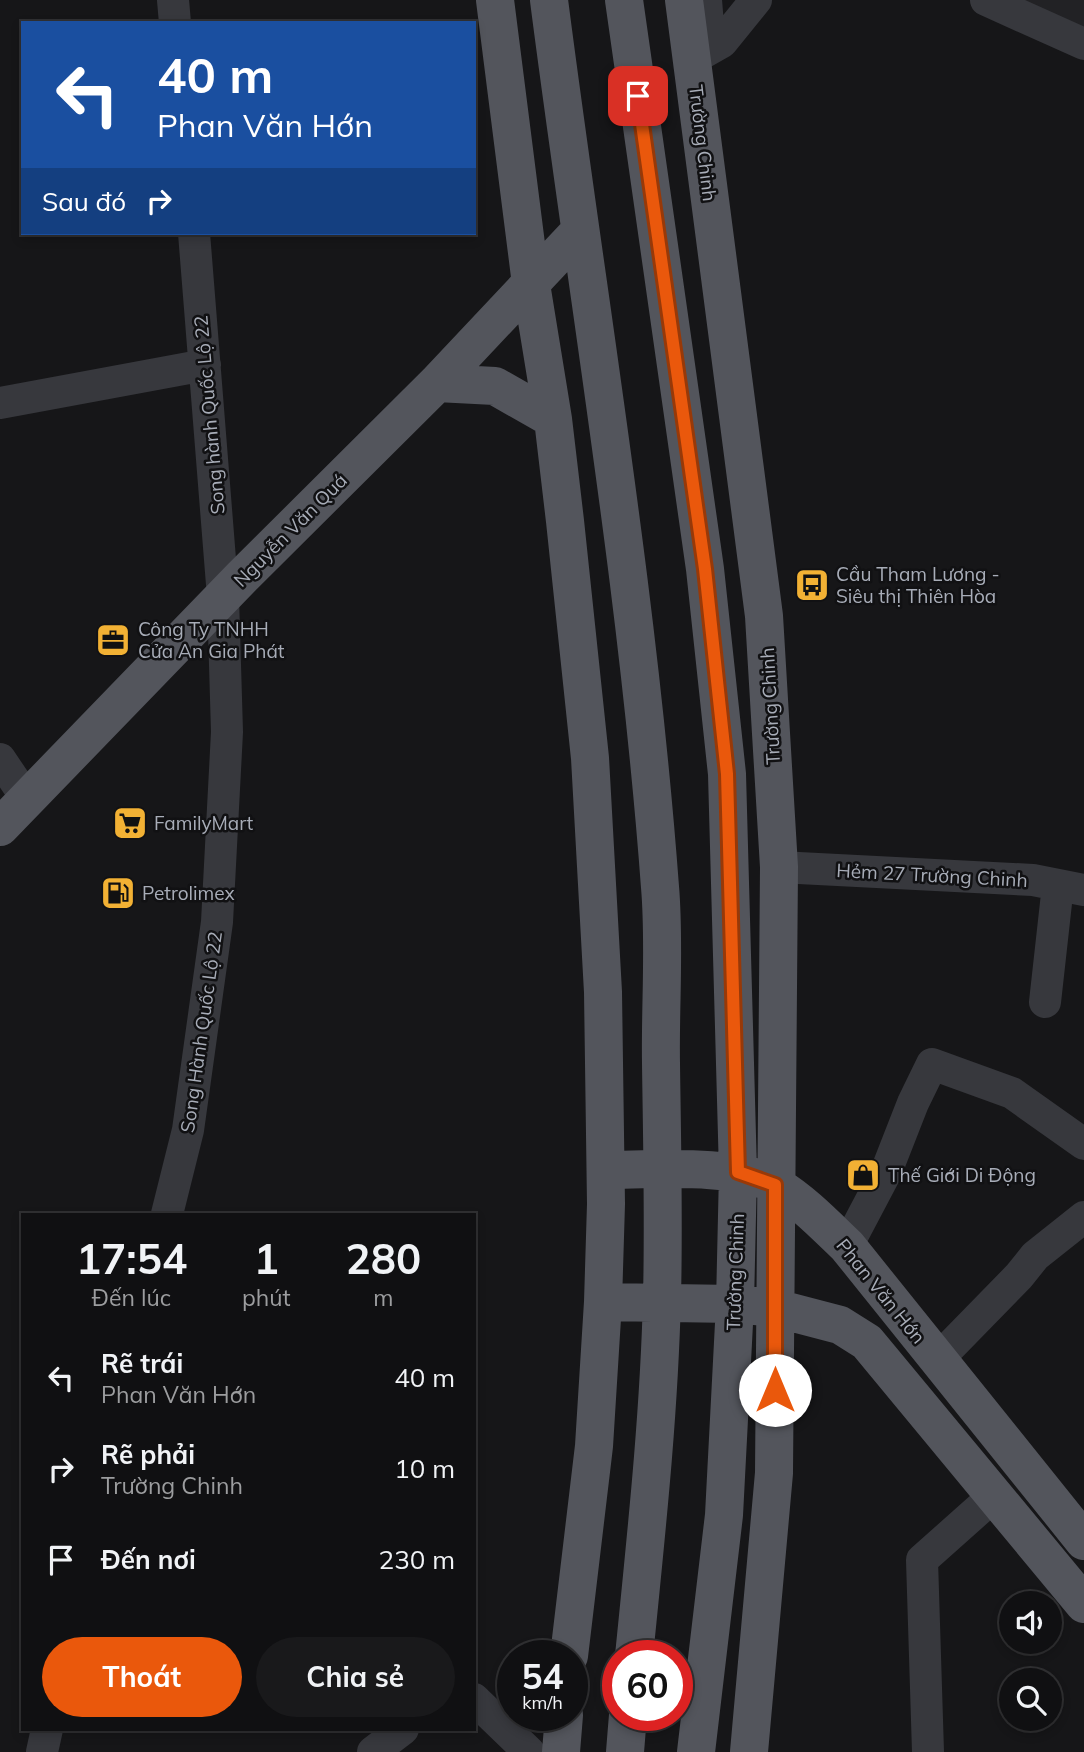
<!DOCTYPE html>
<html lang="vi">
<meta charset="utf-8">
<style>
body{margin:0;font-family:Mulish,sans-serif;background:#19191b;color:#f1f3f6;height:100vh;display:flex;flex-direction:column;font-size:26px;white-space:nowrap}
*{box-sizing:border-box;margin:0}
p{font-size:23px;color:#9c9d9f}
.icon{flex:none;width:38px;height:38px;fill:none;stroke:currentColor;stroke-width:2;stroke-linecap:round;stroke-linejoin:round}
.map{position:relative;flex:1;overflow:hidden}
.drawer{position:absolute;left:21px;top:1213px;width:455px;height:518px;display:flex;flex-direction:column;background:#101012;border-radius:0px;box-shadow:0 4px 10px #0003,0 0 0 2px #303032}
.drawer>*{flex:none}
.banner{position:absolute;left:21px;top:21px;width:455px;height:214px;border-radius:0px;box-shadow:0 4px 10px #0003,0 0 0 2px #303032;background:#1a4fa0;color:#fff;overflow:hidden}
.tools{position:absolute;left:999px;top:1591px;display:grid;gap:14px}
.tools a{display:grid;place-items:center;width:63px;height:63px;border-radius:50%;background:#101012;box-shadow:0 4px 10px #0003,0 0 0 2px #303032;font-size:35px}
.speed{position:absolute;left:497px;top:1640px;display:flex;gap:14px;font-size:35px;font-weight:700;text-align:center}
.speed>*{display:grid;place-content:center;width:91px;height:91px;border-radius:50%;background:#101012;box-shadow:0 4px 10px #0003,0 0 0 2px #303032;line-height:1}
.speed small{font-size:18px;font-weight:400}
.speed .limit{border:10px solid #d22;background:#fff;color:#111}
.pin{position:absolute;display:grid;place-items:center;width:60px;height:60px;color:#fff;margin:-30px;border-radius:14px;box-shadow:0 4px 10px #0006}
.me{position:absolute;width:77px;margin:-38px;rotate:0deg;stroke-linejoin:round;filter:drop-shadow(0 0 5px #0008)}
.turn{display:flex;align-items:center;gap:24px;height:147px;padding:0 21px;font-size:32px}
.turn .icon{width:91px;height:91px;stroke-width:2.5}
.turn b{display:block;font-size:49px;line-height:60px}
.then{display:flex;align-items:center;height:66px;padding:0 21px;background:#0003;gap:14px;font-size:26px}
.eta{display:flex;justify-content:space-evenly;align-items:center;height:119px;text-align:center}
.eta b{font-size:42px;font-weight:700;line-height:49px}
.primary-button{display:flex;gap:14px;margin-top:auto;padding:14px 21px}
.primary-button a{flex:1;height:80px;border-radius:42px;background:#ea580c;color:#fff;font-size:28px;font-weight:700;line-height:80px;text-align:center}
.primary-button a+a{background:#19191b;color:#f1f3f6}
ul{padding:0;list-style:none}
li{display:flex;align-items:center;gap:21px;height:91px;padding:0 21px}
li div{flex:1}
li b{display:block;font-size:26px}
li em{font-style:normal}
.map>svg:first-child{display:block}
.built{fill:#222225}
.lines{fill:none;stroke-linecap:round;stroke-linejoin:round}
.minor{stroke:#37383d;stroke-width:32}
.major{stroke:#53555c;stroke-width:38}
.route-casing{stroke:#983908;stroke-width:18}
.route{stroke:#ea580c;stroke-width:12}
.labels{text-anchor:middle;stroke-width:5;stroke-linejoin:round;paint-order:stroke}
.street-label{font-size:19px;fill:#a8adb8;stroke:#111113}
.poi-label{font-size:19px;fill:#a8adb8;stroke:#111113;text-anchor:start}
</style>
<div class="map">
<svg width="1084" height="1752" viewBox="0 0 1084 1752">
<rect width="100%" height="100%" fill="#161618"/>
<path class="built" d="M 1005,0 L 1084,0 L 1084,37 Z"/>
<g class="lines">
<path class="minor" d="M 173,0 L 175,23
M 706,0 L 708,25 L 722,42
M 986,0 L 1084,44
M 692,59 L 722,42 L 756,0
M 0,403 L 205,365
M 0,759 L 27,799
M 779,867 L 1033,880 L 1084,890
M 1045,1002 L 1058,885
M 167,1214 L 188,1130 L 217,922 L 227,732 L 223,597 L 194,233
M 847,1246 L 886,1172 L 913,1103 L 932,1064 L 1012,1093 L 1084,1144
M 937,1360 L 1019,1276 L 1035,1256 L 1084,1217
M 474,1699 L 529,1752
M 42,1752 L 47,1729
M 373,1752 L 403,1729
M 928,1752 L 922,1560 L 995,1495"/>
<path class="major" d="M 495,0 L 531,284 L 553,419 L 565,521 L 590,758 L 603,992 L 606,1204 L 603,1302 L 594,1446 L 569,1656
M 549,0 C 587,296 638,590 660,887 C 665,945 660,1005 661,1063 C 662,1141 664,1219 662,1297 C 659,1417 646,1536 634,1656
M 624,0 L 705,569 L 727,774 L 738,1172 L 735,1304 L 724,1515 L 696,1752
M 684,0 L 764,616 L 779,867 L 774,1473 L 749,1752
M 437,383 L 495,386 L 553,419
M 0,827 L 242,577 L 437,383 L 579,232
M 606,1170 C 651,1170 739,1163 777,1186 C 803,1202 825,1225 847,1246 L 1084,1541
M 603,1302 L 735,1304 L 775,1308 L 840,1325 L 867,1342 L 1084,1604
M 561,1752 L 564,1715
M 625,1752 L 628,1715"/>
</g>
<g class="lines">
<g class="route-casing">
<path id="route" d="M 638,96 L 705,569 L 727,774 L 738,1172 L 775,1185 L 775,1390"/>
</g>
<use href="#route" class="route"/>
</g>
<defs>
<g id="bus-square" transform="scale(1.75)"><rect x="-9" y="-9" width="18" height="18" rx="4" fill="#f2b134" stroke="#111113"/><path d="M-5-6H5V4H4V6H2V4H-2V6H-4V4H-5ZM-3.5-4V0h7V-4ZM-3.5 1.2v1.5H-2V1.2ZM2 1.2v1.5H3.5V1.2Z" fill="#111"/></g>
<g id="office-square" transform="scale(1.75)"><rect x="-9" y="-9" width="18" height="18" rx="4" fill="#f2b134" stroke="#111113"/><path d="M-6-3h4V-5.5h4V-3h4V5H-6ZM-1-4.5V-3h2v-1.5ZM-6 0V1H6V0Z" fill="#111"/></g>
<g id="supermarket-square" transform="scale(1.75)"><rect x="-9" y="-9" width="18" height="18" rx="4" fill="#f2b134" stroke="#111113"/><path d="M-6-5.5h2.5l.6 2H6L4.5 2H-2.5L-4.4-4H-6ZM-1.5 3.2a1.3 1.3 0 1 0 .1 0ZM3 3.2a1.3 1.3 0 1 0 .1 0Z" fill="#111"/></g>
<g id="fuel-square" transform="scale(1.75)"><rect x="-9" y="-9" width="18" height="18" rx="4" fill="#f2b134" stroke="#111113"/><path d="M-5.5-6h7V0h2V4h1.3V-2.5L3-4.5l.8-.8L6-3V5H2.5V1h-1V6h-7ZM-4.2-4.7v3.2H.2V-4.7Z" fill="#111"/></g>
<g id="shop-square" transform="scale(1.75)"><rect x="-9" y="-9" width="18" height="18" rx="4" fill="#f2b134" stroke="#111113"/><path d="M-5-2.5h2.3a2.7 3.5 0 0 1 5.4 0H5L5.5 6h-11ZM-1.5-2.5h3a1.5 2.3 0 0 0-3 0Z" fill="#111"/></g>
</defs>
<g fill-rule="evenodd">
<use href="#bus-square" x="812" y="585"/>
<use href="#office-square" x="113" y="640"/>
<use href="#supermarket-square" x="130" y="823"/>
<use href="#fuel-square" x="118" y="893"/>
<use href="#shop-square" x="863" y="1175"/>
</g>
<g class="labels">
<g class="street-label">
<text transform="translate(703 143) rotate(83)" y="7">Trường Chinh</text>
<text transform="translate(209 415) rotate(-95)" y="7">Song hành Quốc Lộ 22</text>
<text transform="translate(290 530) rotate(-45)" y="7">Nguyễn Văn Quá</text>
<text transform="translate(770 706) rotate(-93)" y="7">Trường Chinh</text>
<text transform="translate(932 875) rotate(3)" y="7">Hẻm 27 Trường Chinh</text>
<text transform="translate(201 1032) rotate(-82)" y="7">Song Hành Quốc Lộ 22</text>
<text transform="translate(735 1272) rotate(-88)" y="7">Trường Chinh</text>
<text transform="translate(881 1291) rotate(51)" y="7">Phan Văn Hớn</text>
</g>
<g class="poi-label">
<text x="836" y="581">Cầu Tham Lương -<tspan x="836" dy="22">Siêu thị Thiên Hòa</tspan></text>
<text x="138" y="636">Công Ty TNHH<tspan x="138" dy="22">Cửa An Gia Phát</tspan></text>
<text x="154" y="830">FamilyMart</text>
<text x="142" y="900">Petrolimex</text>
<text x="888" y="1182">Thế Giới Di Động</text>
</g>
</g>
</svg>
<div class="tools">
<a><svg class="icon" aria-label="sound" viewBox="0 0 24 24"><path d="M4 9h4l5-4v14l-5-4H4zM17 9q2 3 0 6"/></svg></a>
<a><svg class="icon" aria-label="search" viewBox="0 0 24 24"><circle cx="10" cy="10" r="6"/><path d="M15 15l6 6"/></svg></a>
</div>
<div class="speed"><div>54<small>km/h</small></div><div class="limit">60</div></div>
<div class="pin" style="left:638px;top:96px;background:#d93025"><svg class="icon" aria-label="arrive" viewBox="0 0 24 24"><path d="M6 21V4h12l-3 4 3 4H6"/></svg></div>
<svg class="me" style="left:775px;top:1390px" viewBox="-20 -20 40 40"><circle r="19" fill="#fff"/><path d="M0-13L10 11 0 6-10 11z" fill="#ea580c"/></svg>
<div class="banner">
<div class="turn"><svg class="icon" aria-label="left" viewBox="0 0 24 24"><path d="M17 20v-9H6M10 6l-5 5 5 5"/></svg><div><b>40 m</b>Phan Văn Hớn</div></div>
<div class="then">Sau đó<svg class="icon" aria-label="right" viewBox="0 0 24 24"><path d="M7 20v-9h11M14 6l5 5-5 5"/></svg></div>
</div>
<section class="drawer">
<div class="eta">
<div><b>17:54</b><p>Đến lúc</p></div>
<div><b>1</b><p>phút</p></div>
<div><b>280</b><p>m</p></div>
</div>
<ul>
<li><svg class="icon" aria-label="left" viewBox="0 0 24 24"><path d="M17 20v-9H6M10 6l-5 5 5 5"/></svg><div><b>Rẽ trái</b><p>Phan Văn Hớn</p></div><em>40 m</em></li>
<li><svg class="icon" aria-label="right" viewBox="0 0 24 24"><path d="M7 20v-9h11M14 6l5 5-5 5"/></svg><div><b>Rẽ phải</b><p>Trường Chinh</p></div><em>10 m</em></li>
<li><svg class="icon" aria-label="arrive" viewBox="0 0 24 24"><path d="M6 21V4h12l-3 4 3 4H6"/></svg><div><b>Đến nơi</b></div><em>230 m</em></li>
</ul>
<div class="primary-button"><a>Thoát</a><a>Chia sẻ</a></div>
</section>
</div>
